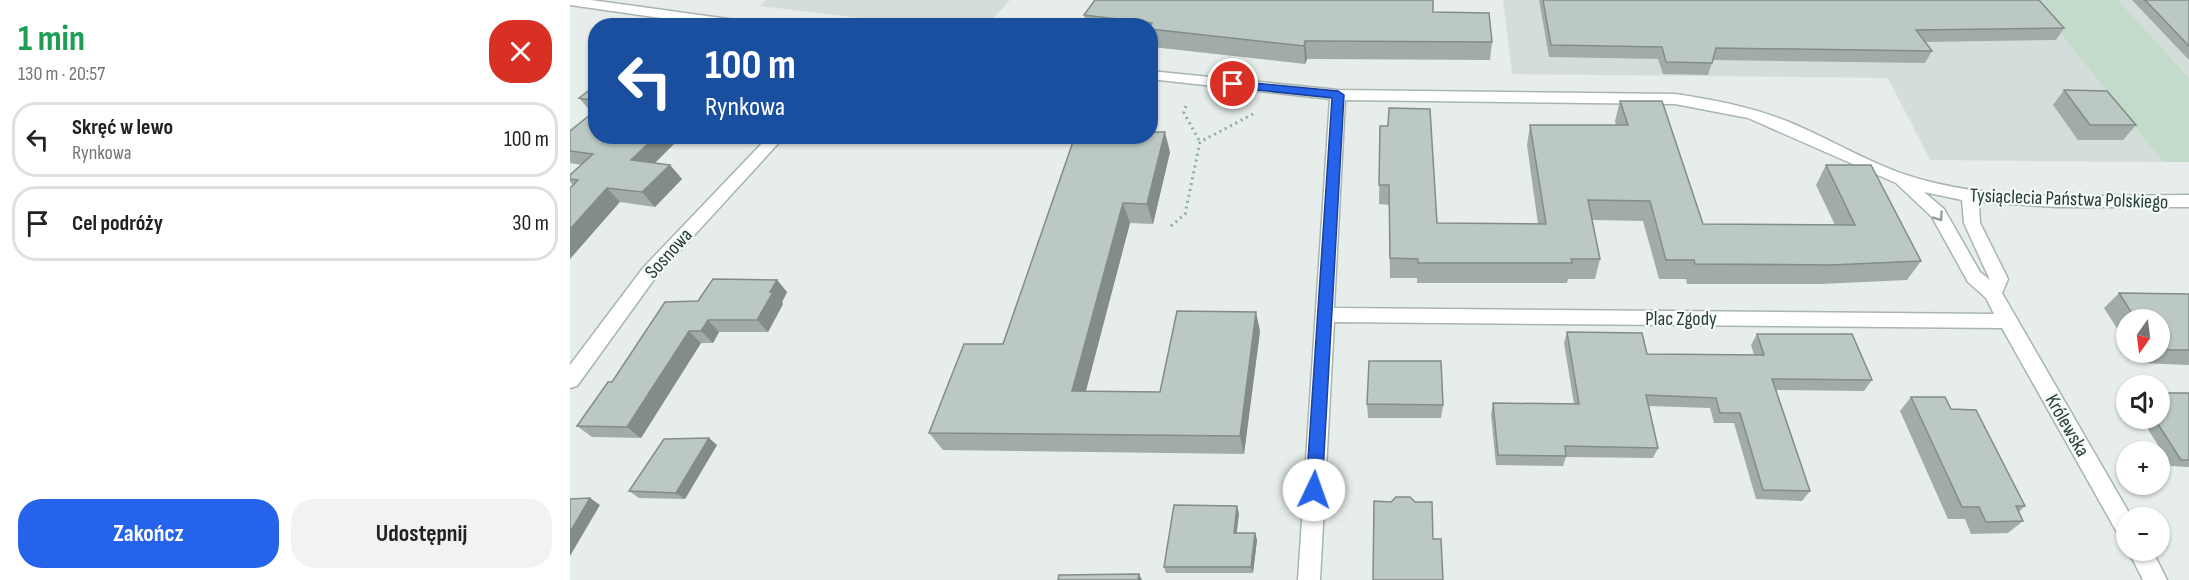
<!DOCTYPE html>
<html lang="pl">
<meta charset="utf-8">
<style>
body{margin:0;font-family:"Sofia Sans Condensed",sans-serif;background:#f2f2f2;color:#222;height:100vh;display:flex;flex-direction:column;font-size:22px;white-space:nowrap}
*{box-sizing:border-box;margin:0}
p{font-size:20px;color:#767676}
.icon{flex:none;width:33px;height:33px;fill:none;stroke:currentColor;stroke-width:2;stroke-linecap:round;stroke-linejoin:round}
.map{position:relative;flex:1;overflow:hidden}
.sheet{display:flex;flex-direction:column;background:#fff;width:570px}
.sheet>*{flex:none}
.top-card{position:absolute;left:18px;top:18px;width:570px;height:126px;border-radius:24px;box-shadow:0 2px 4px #0004;background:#1a4fa0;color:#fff;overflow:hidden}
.needle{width:39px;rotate:194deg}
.controls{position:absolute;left:1546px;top:309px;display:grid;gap:12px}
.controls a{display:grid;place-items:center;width:54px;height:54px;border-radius:50%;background:#fff;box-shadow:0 2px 4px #0004;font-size:30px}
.pin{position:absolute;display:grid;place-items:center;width:51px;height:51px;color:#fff;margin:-26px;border:3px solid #fff;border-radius:50%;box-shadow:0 2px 6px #0007}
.me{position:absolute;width:66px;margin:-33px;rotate:3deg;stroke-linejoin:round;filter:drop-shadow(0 0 4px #0008)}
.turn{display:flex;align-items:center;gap:21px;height:126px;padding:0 18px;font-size:27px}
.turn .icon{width:78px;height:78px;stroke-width:2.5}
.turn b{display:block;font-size:42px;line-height:51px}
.round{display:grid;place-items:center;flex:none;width:63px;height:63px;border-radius:24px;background:#f2f2f2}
.summary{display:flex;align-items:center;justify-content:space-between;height:102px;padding:0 18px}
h1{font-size:36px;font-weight:700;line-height:45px;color:#1e9e55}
.cta{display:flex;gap:12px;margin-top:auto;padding:12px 18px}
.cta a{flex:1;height:69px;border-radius:24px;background:#2563eb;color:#fff;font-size:24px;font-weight:700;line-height:69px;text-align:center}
.cta a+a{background:#f2f2f2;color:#222}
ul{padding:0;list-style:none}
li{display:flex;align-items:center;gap:18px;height:75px;margin:0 12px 9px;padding:0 6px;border:3px solid #e0e0e0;border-radius:24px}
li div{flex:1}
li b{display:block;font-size:22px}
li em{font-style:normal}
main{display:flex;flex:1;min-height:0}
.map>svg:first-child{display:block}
.built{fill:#d4ddd9}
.green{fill:#c2dbca}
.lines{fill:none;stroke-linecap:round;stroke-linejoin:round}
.minor-casing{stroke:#a9b5b1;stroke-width:3}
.path{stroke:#8aada4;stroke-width:3;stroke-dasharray:2 4;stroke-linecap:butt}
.minor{fill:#fff;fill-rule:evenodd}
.wall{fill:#a1aca8}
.shaded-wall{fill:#838c88}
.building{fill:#bbc8c3;stroke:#838c88;stroke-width:1.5}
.oneway{stroke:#939e9c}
.route{fill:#2563eb;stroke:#184099;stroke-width:1.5}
.labels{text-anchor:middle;stroke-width:4.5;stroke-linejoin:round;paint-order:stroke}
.street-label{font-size:20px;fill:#273d38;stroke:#f6faf8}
</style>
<main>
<section class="sheet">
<div class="summary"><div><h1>1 min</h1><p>130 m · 20:57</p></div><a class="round" style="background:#d93025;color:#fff"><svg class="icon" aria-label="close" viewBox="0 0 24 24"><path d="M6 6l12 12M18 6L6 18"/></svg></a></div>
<ul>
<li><svg class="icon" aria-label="left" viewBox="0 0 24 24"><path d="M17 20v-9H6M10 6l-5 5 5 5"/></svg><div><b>Skręć w lewo</b><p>Rynkowa</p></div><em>100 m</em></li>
<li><svg class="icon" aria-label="arrive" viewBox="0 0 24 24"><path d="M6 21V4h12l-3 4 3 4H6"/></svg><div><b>Cel podróży</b></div><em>30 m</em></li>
</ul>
<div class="cta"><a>Zakończ</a><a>Udostępnij</a></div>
</section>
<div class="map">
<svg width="1619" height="580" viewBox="0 0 1619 580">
<rect width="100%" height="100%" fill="#e6edea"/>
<path class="built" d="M 196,0 L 440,0 L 417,25 L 359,26 L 189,6 Z
M 933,0 L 1464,0 L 1593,162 L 1360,160 L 1318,78 L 942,74 Z
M 1548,0 L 1619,0 L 1619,78 Z"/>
<path class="green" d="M 1464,0 L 1548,0 L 1619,78 L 1619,162 L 1593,162 Z"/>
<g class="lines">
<g class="minor-casing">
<path id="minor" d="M 0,0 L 21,0 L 180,22 L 186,26 L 147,26 L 0,5 Z
M 580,71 L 768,90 L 1105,94 C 1145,100 1182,107 1219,122 C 1265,141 1308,169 1357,181 C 1442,203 1532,195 1619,195 L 1619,207 L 1487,207 L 1409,202 L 1410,223 L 1438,279 L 1432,293 L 1562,518 L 1557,518 L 1557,539 L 1549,536 L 1432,328 L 764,322 L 750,580 L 728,580 L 760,99 L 580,79 ZM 775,100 L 1105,104 L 1178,118 L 1326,183 L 1362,217 L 1398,282 L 1416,298 L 1424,314 L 764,308 ZM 1354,192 L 1392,200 L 1394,223 L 1420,280 L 1410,272 L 1374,209 Z
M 199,136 L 215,136 L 85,278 L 7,386 L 0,388 L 0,365 L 73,268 Z
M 1558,550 L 1582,550 L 1597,580 L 1573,580 Z"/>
</g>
<path class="path" d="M 616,106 L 614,113 L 630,142
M 601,226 L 615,214 L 630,142 L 683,114"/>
<use href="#minor" class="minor"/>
</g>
<path class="wall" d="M 969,0 L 1469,0 L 1494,28 L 1486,40 L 1355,42 L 1362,51 L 1355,63 L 1143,60 L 1138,75 L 1093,74 L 1088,59 L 979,57 Z
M 1562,0 L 1619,0 L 1619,60 Z
M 863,12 L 922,42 L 920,60 L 745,59 L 737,59 L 735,64 L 582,47 L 580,41 L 580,26 L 517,26 L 514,15 Z
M 26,85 L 26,136 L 85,163 L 100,165 L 112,179 L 85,207 L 50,202 L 3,185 L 0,182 L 0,175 L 12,165 L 0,163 L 0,131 L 22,113 L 9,98 Z
M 1494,90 L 1566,125 L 1553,140 L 1508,140 L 1483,105 Z
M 1050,101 L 1133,224 L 1265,225 L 1246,185 L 1256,165 L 1351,261 L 1337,280 L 1250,284 L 1117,284 L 1116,279 L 1089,279 L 1073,221 L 1022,220 L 1030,259 L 1025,279 L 998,279 L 997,283 L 847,283 L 847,278 L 820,278 L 819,205 L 809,204 L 810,126 L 867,223 L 968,224 L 957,145 L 960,125 L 1046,125 L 1045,121 Z
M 505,136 L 600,152 L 583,224 L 560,223 L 515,391 L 590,392 L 690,331 L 674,454 L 373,450 L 359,433 L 433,344 Z
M 207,280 L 217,292 L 212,302 L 213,304 L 198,332 L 149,332 L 143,343 L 131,343 L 71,438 L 22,437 L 7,426 L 42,382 L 128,301 Z
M 1549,293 L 1619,294 L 1619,365 L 1570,363 L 1563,352 L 1590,352 L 1590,320 L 1557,320 L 1557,344 L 1534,308 Z
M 997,332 L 1077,354 L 1184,355 L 1181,345 L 1187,334 L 1302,380 L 1294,391 L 1206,390 L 1240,491 L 1232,501 L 1186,499 L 1164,423 L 1144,423 L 1140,408 L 1079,406 L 1088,448 L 1083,458 L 996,457 L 993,466 L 926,465 L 921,414 L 923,403 L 1004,404 L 994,343 Z
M 1619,393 L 1619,467 L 1601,466 L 1571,418 L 1590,418 Z
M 1341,397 L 1455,506 L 1449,512 L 1453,521 L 1438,533 L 1401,534 L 1395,519 L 1378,519 L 1330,411 Z
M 797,404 L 873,405 L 871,418 L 798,418 Z
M 147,445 L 115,499 L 69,498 L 59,491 Z
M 669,513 L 666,533 L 685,533 L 687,540 L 683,573 L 596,573 L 594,567 Z"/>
<path class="shaded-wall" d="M 735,41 L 737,59 L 735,64 L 734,46 Z
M 595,132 L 600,152 L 583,224 L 577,204 Z
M 86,136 L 112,136 L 73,175 L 61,160 Z
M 100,165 L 112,179 L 85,207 L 72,192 Z
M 37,188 L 50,202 L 0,259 L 0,229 Z
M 553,203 L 560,223 L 511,410 L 502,391 Z
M 207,280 L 217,292 L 212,302 L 213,304 L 198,332 L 187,320 L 200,292 Z
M 686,312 L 690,331 L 674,454 L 670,436 Z
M 138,320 L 149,332 L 143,343 L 131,331 Z
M 119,331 L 131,343 L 71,438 L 57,427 Z
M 139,438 L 147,445 L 115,499 L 106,493 Z
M 20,498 L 30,505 L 0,556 L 0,532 Z
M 667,506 L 669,513 L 666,540 L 664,533 Z
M 685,533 L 687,540 L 683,573 L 681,567 Z
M 569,574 L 572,580 L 568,580 Z"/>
<path class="building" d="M 525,0 L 863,0 L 863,12 L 919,13 L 922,42 L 744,41 L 735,41 L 734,46 L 580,29 L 580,26 L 582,23 L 514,15 Z
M 973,0 L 1469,0 L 1494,28 L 1346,30 L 1362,51 L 1146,48 L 1142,63 L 1096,62 L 1092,47 L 981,45 Z
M 1575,0 L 1619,0 L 1619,46 Z
M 26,85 L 26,101 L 9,98 Z
M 1494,90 L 1537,91 L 1566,125 L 1520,125 Z
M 1050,101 L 1092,101 L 1133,224 L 1285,225 L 1256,165 L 1301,165 L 1351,261 L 1261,265 L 1125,264 L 1124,260 L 1096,260 L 1080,201 L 1018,200 L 1030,259 L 1001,259 L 1002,263 L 848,263 L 848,259 L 820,258 L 819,185 L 809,185 L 810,126 L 818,126 L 819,108 L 860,109 L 867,223 L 976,224 L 960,125 L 1058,125 Z
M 26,110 L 26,136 L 86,136 L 61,160 L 100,165 L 72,192 L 37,188 L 0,229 L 0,188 L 8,180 L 0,179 L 0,175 L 23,154 L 0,151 L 0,131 Z
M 580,132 L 595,132 L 577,204 L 553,203 L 502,391 L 590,392 L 607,311 L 686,312 L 670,436 L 359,433 L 394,344 L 433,344 L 505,136 L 580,136 Z
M 143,279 L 207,280 L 200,292 L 203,292 L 187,320 L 138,320 L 131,331 L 119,331 L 57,427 L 7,426 L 38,382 L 42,382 L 95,302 L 128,301 Z
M 1549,293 L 1619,294 L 1619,350 L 1590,350 L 1590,320 L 1566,320 Z
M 997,332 L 1072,333 L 1077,354 L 1194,355 L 1187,334 L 1282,334 L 1302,380 L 1202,379 L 1240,491 L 1193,490 L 1170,413 L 1150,413 L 1146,398 L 1076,395 L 1088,448 L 995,446 L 996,456 L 928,455 L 923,403 L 1009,404 Z
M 799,361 L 871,361 L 873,405 L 797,404 Z
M 1590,393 L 1619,393 L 1619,460 L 1611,460 L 1584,418 L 1590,418 Z
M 1341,397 L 1375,397 L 1381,409 L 1406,410 L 1455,506 L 1446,506 L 1453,521 L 1416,522 L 1409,507 L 1392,507 Z
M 139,438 L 106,493 L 59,491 L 94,439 Z
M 826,497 L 840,497 L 845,502 L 862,502 L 863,539 L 871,539 L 873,580 L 803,580 L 804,501 L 821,502 Z
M 20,498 L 0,532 L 0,499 Z
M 604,505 L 667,506 L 664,533 L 685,533 L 681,567 L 594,567 Z
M 569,574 L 568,580 L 488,580 L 489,575 Z"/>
<defs><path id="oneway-chevron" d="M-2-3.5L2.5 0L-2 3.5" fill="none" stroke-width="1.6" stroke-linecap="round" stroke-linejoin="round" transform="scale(1.5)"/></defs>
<use class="oneway" href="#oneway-chevron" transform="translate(1369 217) rotate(55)"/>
<path class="route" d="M 663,81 L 768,91 L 774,95 L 752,490 L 750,496 L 744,498 L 739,496 L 736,490 L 762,98 L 659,87 L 659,82 Z"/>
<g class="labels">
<g class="street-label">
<text transform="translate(1499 198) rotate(2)" y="7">Tysiąclecia Państwa Polskiego</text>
<text transform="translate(98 253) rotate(-48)" y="7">Sosnowa</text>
<text x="1111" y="325">Plac Zgody</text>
<text transform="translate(1498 425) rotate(60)" y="7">Królewska</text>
</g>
</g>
</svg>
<div class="controls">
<a><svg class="needle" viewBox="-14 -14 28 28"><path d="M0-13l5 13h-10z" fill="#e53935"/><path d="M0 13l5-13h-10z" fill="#767676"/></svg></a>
<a><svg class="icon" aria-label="sound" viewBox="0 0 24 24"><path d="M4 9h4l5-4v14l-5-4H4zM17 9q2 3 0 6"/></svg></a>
<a>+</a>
<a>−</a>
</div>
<div class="pin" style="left:663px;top:84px;background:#d93025"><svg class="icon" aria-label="arrive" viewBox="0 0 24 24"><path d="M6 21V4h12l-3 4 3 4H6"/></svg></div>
<svg class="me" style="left:744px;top:490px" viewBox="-20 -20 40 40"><circle r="19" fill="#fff"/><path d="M0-13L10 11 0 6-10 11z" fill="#2563eb"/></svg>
<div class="top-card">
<div class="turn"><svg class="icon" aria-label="left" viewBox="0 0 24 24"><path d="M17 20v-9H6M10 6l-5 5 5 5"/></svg><div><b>100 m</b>Rynkowa</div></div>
</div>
</div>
</main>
